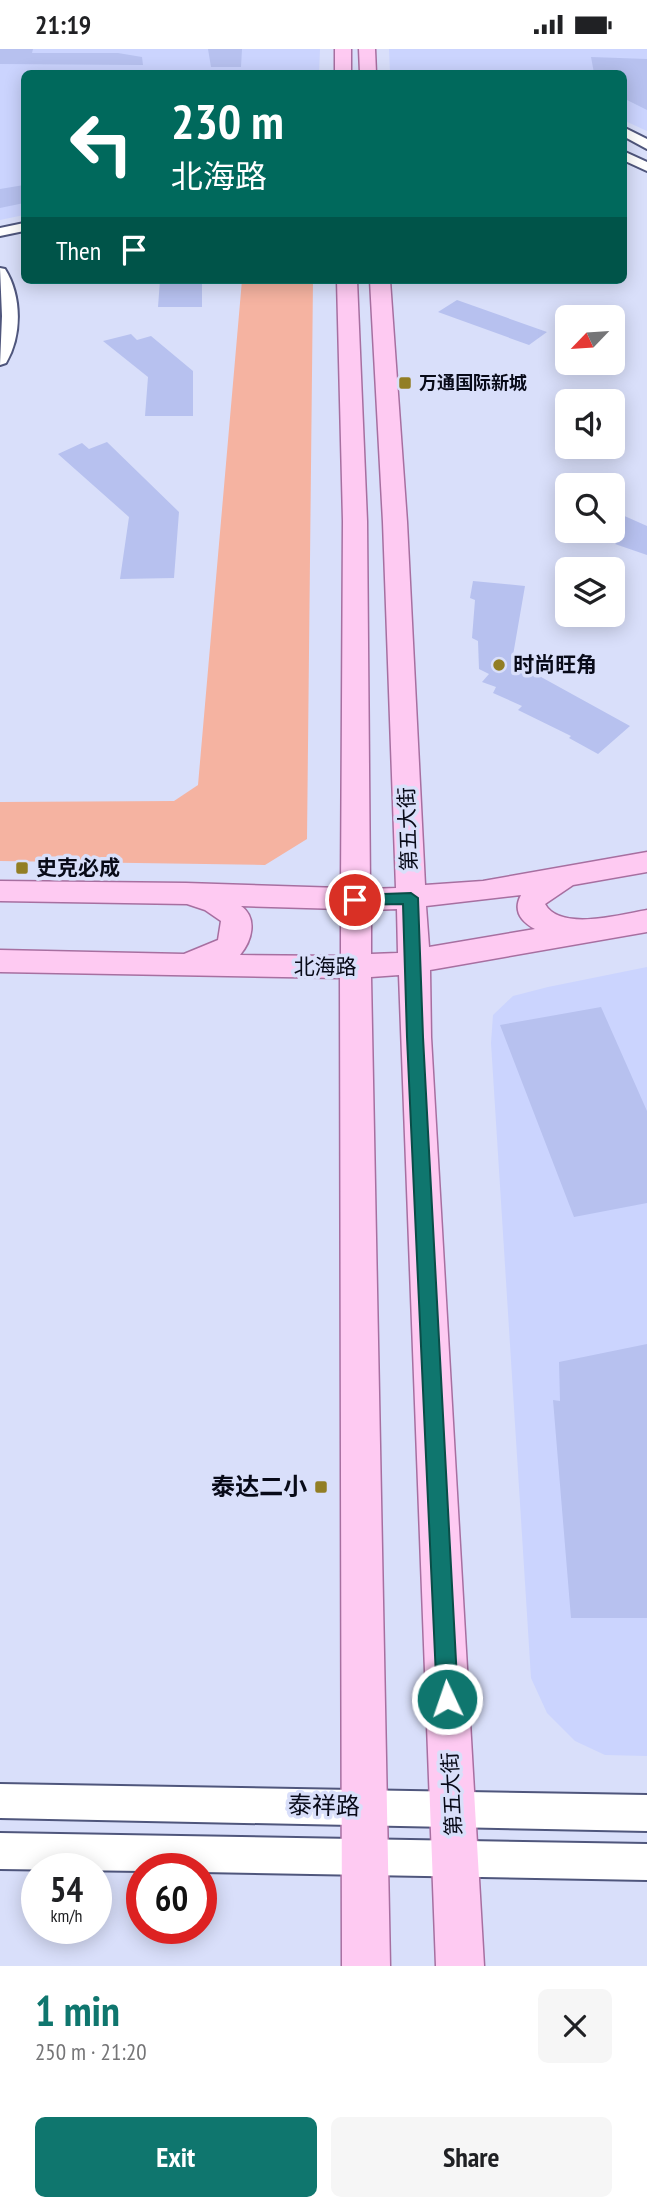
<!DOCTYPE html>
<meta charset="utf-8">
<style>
body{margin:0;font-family:"PT Sans Narrow","Noto Sans SC",sans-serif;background:#f6f6f6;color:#202124;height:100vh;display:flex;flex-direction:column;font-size:26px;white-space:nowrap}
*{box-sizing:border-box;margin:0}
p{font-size:23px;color:#757577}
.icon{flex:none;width:38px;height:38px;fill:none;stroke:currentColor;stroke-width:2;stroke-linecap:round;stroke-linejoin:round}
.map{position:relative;height:1917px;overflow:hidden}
.sheet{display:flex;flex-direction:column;background:#fff;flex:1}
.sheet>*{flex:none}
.guide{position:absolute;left:21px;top:21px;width:606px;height:214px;border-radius:10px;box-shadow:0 4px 18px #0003;background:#00695c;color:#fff;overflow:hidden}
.needle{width:46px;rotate:245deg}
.tools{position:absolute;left:555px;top:256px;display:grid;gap:14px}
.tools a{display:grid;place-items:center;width:70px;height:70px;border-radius:10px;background:#fff;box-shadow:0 4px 18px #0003;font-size:35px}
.speed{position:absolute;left:21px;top:1804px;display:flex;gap:14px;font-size:35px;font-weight:700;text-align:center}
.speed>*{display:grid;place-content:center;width:91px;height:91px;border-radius:50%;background:#fff;box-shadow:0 4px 18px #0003;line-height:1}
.speed small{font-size:18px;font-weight:400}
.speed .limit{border:10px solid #d22;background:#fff;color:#111}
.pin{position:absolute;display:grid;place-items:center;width:60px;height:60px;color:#fff;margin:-30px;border:4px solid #fff;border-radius:50%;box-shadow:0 2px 7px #0007}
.me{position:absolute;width:77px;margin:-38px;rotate:357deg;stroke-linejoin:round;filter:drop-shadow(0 0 5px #0008)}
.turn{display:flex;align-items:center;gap:24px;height:147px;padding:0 35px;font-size:32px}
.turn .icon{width:91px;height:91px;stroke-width:2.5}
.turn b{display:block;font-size:49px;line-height:60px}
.then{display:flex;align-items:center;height:66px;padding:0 35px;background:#0003;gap:14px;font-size:26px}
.round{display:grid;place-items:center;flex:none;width:74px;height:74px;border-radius:10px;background:#f6f6f6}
.head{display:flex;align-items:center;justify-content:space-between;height:119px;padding:0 35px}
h1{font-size:42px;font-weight:800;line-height:52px;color:#0f766e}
.primary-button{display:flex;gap:14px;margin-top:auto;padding:14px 35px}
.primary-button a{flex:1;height:80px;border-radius:10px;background:#0f766e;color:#fff;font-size:28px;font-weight:800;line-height:80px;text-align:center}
.primary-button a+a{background:#f6f6f6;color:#202124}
.status{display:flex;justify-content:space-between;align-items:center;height:49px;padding:0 35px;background:#fff;direction:ltr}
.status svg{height:19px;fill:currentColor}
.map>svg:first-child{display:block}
.built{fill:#cbd4fe}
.green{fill:#f5b3a1}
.building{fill:#b7c1ef}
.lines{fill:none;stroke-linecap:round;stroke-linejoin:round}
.minor-casing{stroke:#4f567c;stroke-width:4}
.major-casing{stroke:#a76fa0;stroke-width:3}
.minor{fill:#fff;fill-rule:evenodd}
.major{fill:#fecaf2;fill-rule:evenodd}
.route{fill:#0f766e;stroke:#0a4d48;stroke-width:2}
.poi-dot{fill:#927e24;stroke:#d9dffa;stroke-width:2.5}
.labels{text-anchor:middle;stroke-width:7;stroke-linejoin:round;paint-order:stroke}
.far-poi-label{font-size:18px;font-weight:bold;fill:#080a18;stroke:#d9dffa;text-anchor:start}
.poi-label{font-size:21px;font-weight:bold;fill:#080a18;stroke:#d9dffa;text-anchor:start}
.street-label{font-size:21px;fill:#080a18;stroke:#d9dffa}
.near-poi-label{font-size:24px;font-weight:bold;fill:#080a18;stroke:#d9dffa;text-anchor:end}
.near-street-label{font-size:24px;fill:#080a18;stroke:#d9dffa}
</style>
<div class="status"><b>21:19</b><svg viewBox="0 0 49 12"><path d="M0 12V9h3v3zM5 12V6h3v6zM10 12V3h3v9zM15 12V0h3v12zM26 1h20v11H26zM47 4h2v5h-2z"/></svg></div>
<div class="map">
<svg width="647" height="1917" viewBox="0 0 647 1917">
<rect width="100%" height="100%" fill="#d9dffa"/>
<path class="built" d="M 0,0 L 320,0 L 319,24 L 24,24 L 24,166 L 0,171 Z
M 389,0 L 647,0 L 647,82 L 623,71 L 623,24 L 390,24 Z
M 647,918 L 647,1707 L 605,1706 L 575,1692 L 547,1664 L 531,1629 L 491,994 L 493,966 L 513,947 L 548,938 Z"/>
<path class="green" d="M 242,231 L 313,231 L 307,790 L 265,816 L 0,812 L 0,753 L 174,752 L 198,736 Z"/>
<path class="building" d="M 0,0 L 33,0 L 32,4 L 118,4 L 142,8 L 143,16 L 0,15 Z
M 208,0 L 242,0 L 241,18 L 211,18 Z
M 591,8 L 647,10 L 647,61 L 623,49 L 623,24 L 594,24 Z
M 24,136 L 24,154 L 0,159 L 0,140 Z
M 160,231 L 202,231 L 202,258 L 158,258 Z
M 457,251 L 547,283 L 529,296 L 438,263 Z
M 131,285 L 137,291 L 151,287 L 193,322 L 193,367 L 145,367 L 148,328 L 103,292 Z
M 107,393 L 179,463 L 174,529 L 120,530 L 129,468 L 58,405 L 82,394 L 89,400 Z
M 620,465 L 647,477 L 647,506 L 615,495 L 621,490 L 600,481 L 612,481 L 612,471 Z
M 473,532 L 525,537 L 512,612 L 630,677 L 598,705 L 569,689 L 571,687 L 518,661 L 522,657 L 493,644 L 496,638 L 482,633 L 489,625 L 479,620 L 478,592 L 472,589 L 475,551 L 470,549 Z
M 601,958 L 647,1062 L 647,1154 L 574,1168 L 500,976 Z
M 647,1295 L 647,1569 L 571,1569 L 553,1351 L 560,1352 L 559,1313 Z"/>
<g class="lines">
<g class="minor-casing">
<path id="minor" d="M 623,78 L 647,90 L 647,100 L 623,87 Z
M 623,102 L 647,113 L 647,122 L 623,111 Z
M 24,174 L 24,182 L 0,187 L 0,179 Z
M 0,219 L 5,220 C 22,247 22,287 6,314 L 0,316 L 2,267 Z
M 0,1735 L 647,1746 L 647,1782 L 0,1769 Z
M 0,1784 L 647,1795 L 647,1831 L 201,1823 L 201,1820 L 142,1820 L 142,1822 L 0,1820 Z"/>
</g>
<g class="major-casing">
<path id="major" d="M 335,0 L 351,0 L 351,24 L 335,24 Z
M 359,0 L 375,0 L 376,24 L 360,24 Z
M 337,231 L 357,231 L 367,472 L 370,840 L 396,839 L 383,473 L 370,231 L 390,231 L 407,473 L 425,836 L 483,832 L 647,803 L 647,823 L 573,836 L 545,855 C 560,883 622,865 647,861 L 647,883 L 430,921 L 431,988 L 484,1917 L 436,1917 L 399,926 L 371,928 L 390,1917 L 342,1917 L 340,929 L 0,923 L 0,901 L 184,905 L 218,891 L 221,872 L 205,861 L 187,855 L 0,852 L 0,832 L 186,834 L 341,839 L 343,472 ZM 521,846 C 513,861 520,872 535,880 L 429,898 L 426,857 ZM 241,857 L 341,860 L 341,907 L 240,906 C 252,892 258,869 241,857 ZM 397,860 L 398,904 L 371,905 L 371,861 Z"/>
</g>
<use href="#minor" class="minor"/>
<use href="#major" class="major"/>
</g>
<path class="route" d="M 411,844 L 418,849 L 423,988 L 458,1650 L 455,1658 L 447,1661 L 440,1658 L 437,1650 L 407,988 L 403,855 L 355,856 L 348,851 L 355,846 Z"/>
<g class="poi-dot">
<rect x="398" y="327" width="14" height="14" rx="3.5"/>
<circle cx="499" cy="616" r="7"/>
<rect x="15" y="812" width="14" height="14" rx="3.5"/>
<rect x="314" y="1431" width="14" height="14" rx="3.5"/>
</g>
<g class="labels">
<g class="far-poi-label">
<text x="419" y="340">万通国际新城</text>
</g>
<g class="poi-label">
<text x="513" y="623">时尚旺角</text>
<text x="36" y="826">史克必成</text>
</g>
<g class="street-label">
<text transform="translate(408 780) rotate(-92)" y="7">第五大街</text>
<text x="325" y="925">北海路</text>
<text transform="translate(452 1745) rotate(-93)" y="7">第五大街</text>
</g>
<g class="near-poi-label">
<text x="307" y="1446">泰达二小</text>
</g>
<g class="near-street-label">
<text transform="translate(324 1757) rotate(1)" y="8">泰祥路</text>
</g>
</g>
</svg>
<div class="tools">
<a><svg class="needle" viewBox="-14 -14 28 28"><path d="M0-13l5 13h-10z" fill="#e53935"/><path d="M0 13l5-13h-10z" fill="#757577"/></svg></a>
<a><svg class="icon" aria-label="sound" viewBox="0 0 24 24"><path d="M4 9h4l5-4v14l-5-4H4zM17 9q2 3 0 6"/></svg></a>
<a><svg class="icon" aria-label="search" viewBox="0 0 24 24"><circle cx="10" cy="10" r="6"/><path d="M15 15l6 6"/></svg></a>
<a><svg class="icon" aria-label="layers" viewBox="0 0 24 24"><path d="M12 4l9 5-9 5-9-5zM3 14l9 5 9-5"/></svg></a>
</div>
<div class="speed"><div>54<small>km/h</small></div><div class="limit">60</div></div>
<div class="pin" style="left:355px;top:851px;background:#d93025"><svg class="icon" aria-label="arrive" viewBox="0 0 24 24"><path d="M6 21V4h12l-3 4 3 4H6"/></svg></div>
<svg class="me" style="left:447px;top:1650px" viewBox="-20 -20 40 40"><circle r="17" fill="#0f766e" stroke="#fff" stroke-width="3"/><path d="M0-11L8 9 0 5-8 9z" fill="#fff"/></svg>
<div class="guide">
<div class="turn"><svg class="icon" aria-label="left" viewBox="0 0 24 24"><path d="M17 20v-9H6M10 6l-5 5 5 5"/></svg><div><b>230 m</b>北海路</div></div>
<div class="then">Then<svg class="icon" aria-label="arrive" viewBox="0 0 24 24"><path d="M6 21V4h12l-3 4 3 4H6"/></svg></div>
</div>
</div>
<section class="sheet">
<div class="head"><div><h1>1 min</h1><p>250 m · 21:20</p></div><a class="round"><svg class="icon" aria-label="close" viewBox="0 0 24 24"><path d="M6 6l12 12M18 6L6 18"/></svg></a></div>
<div class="primary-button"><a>Exit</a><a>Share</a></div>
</section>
